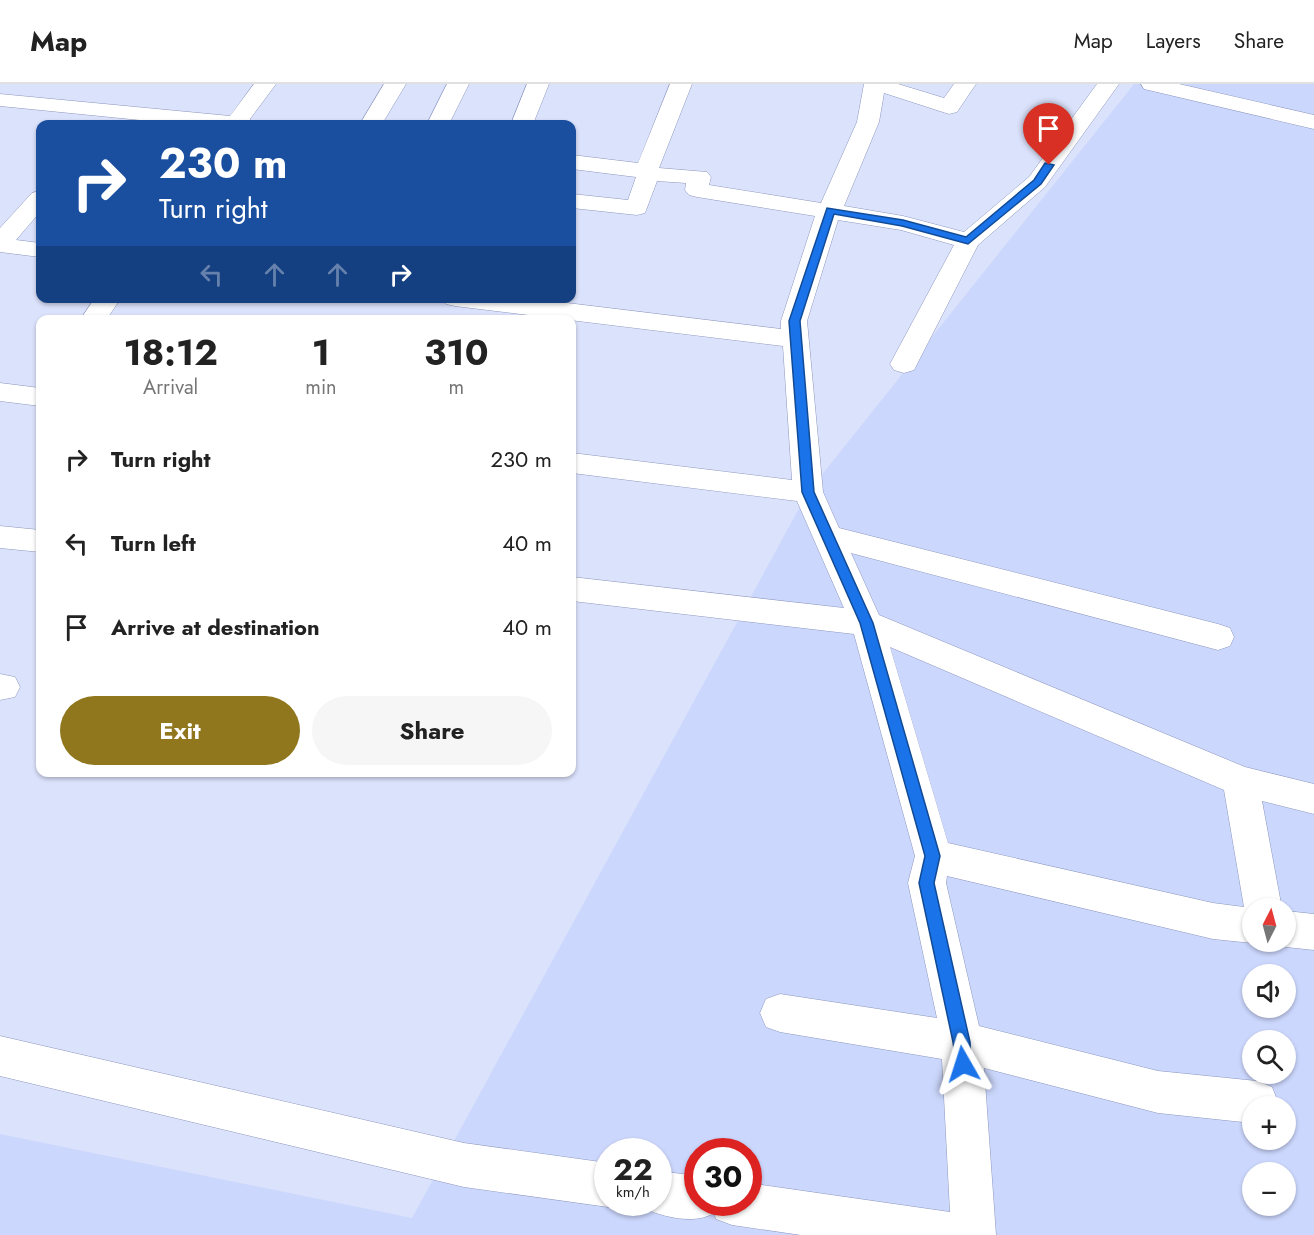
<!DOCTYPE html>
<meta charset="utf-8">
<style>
body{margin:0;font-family:Jost,sans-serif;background:#f6f6f6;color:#222;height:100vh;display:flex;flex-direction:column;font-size:22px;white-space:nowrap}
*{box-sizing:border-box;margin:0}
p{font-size:20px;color:#767676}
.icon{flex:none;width:33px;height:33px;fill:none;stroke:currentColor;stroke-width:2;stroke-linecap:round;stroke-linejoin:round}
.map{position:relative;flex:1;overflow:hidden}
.details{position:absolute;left:36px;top:231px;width:540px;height:462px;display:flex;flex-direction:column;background:#fff;border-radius:12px;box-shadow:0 2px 4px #0004}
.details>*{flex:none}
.hud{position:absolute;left:36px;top:36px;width:540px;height:183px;border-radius:12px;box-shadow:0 2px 4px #0004;background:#1a4fa0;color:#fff;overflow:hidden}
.needle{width:39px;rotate:6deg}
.buttons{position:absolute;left:1242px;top:814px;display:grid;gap:12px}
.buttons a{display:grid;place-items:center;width:54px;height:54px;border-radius:50%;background:#fff;box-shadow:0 2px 4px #0004;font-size:30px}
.speed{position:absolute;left:594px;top:1054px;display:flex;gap:12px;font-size:30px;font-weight:700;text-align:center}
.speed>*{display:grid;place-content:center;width:78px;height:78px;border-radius:50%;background:#fff;box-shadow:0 2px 4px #0004;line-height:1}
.speed small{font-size:15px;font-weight:400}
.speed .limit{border:9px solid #d22;background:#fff;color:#111}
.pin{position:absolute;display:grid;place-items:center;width:51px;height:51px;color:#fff;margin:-62px -26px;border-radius:50% 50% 50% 0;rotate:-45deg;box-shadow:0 0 6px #0007}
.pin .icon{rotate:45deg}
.me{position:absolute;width:66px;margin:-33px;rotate:354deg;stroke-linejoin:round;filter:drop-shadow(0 0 4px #0008)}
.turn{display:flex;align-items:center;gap:21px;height:126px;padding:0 24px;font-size:27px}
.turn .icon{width:78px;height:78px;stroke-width:2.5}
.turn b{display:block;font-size:42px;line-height:51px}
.lanes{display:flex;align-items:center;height:57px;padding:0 24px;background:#0003;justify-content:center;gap:30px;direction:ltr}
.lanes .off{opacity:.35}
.eta{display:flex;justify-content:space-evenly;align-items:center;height:102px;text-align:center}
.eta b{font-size:36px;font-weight:700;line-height:42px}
.button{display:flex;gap:12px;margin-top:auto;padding:12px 24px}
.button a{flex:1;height:69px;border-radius:36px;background:#90771d;color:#fff;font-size:24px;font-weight:700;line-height:69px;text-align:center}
.button a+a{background:#f6f6f6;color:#222}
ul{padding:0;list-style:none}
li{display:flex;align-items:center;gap:18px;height:84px;padding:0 24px}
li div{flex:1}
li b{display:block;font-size:22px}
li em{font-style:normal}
header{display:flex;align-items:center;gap:36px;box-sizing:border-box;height:84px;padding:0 30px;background:#fff;border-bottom:2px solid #e0e0e0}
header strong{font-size:28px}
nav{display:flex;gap:33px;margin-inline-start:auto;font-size:21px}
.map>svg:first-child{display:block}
.built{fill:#ccd7fd;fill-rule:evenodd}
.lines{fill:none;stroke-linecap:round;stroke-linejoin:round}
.minor-casing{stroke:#8d97bd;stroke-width:1}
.minor{fill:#fff;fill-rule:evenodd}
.route{fill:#1a73e8;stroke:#114b97;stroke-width:1.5}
</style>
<header>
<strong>Map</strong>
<nav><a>Map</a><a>Layers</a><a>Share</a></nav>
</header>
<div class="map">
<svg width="1314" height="1151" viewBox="0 0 1314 1151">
<rect width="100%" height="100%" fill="#dbe2fb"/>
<path class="built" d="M 1134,0 L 1314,0 L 1314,1151 L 0,1151 L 0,1050 L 412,1134 L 808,408 ZM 1252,825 L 1286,825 L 1286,858 L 1252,858 ZM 1252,891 L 1286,891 L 1286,924 L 1252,924 ZM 1252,957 L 1286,957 L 1286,990 L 1252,990 ZM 1252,1023 L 1286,1023 L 1286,1056 L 1252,1056 ZM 608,1068 L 658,1068 L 658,1119 L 608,1119 ZM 698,1068 L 748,1068 L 748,1119 L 698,1119 ZM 1252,1089 L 1286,1089 L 1286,1122 L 1252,1122 Z"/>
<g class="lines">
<g class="minor-casing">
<path id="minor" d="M 254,0 L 276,0 L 250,35 L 253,40 L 180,40 L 0,22 L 0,10 L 230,32 Z
M 384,0 L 406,0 L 382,40 L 360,40 Z
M 447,0 L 469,0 L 449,40 L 427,40 Z
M 527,0 L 549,0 L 533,40 L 511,40 Z
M 670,0 L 692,0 L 659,84 L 707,88 L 711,93 L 709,101 L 821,119 L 857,38 L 864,0 L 898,0 L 944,14 L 954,0 L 976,0 L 957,28 L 949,30 L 884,9 L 879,38 L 844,122 L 903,132 L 964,148 L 1029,93 L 1097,0 L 1119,0 L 1045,103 L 978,161 L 914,286 L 904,289 L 894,286 L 890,280 L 954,161 L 901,146 L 838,136 L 807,237 L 823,408 L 839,444 L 1218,540 L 1230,544 L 1234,553 L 1230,562 L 1218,566 L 851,469 L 879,531 L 1245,683 L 1314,700 L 1314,730 L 1262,717 L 1282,825 L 1252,825 L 1252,859 L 1213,855 L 947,792 L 946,799 L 979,942 L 1158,987 L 1257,997 L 1272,1003 L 1278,1018 L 1276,1023 L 1252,1023 L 1252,1039 L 1158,1029 L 984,984 L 996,1151 L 801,1151 L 732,1141 L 716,1135 L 714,1129 C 694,1141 664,1133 643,1124 L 640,1119 L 658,1119 L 658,1087 L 698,1092 L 698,1119 L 748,1119 L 748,1099 L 950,1128 L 942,975 L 780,948 L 766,943 L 760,929 L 766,915 L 780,910 L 937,934 L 908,799 L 915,772 L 854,550 L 572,517 L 572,493 L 844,524 L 797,417 L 572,389 L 572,369 L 792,396 L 783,262 L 455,222 L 446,220 L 443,214 L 526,214 L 781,245 L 781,237 L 815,132 L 697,113 L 689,111 L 685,106 L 686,99 L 657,97 L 645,129 L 637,131 L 572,124 L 572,110 L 628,116 L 636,93 L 572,85 L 572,71 L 638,79 ZM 890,563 L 1224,706 L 1244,823 L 1213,819 L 948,759 Z
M 1141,0 L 1179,0 L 1314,31 L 1314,45 L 1144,5 Z
M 40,107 L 40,128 L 16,156 L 40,159 L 40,173 L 0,168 L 0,144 L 32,109 Z
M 95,214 L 121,214 L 106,236 L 80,236 Z
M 0,299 L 40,304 L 40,322 L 0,317 Z
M 0,442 L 40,446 L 40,468 L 0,464 Z
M 0,590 L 15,593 L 20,603 L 15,613 L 0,616 Z
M 1286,827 L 1314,830 L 1314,866 L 1286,863 L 1274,858 L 1286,858 Z
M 0,952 L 464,1059 L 608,1079 L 608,1119 L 617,1119 L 608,1123 L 464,1103 L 0,992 Z"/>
</g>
<use href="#minor" class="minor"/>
</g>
<path class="route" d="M 1045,79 L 1054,81 L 1041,100 L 968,160 L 902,142 L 834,130 L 800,237 L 814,408 L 873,539 L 940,772 L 934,799 L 970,958 L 971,980 L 969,986 L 963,988 L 957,986 L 953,958 L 919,799 L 925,772 L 860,539 L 802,408 L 789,237 L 827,124 L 903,136 L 966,153 L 1034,96 Z"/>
</svg>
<div class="buttons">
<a><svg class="needle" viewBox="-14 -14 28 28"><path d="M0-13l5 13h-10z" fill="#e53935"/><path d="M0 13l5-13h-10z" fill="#767676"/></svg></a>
<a><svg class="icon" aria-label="sound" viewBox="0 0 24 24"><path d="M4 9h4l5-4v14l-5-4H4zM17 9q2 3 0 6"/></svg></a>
<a><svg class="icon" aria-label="search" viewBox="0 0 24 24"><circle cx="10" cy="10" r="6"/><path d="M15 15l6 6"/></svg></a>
<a>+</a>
<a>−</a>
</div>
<div class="speed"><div>22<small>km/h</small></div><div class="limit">30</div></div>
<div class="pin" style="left:1049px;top:81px;background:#d93025"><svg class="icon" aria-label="arrive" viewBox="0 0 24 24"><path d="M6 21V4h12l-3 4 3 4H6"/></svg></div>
<svg class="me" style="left:963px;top:980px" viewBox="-20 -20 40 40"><path d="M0-17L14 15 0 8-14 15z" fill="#1a73e8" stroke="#fff" stroke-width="4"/></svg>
<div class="hud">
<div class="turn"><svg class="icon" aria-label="right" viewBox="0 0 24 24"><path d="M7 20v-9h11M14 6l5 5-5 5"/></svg><div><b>230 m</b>Turn right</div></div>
<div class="lanes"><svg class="icon off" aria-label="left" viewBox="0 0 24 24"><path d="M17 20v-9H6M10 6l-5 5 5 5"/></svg><svg class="icon off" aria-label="ahead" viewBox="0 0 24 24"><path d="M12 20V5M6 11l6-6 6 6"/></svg><svg class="icon off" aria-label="ahead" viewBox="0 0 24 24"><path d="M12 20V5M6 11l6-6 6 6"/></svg><svg class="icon" aria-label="right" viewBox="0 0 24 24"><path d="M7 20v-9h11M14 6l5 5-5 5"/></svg></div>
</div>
<section class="details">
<div class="eta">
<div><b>18:12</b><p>Arrival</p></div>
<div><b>1</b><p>min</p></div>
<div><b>310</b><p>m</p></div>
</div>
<ul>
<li><svg class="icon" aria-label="right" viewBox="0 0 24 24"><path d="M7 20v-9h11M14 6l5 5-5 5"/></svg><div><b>Turn right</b></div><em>230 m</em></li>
<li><svg class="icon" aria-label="left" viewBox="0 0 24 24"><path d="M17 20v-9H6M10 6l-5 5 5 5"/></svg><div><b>Turn left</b></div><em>40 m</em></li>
<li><svg class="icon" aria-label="arrive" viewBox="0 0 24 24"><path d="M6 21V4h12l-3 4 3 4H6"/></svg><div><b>Arrive at destination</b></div><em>40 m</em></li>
</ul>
<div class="button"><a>Exit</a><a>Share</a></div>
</section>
</div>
